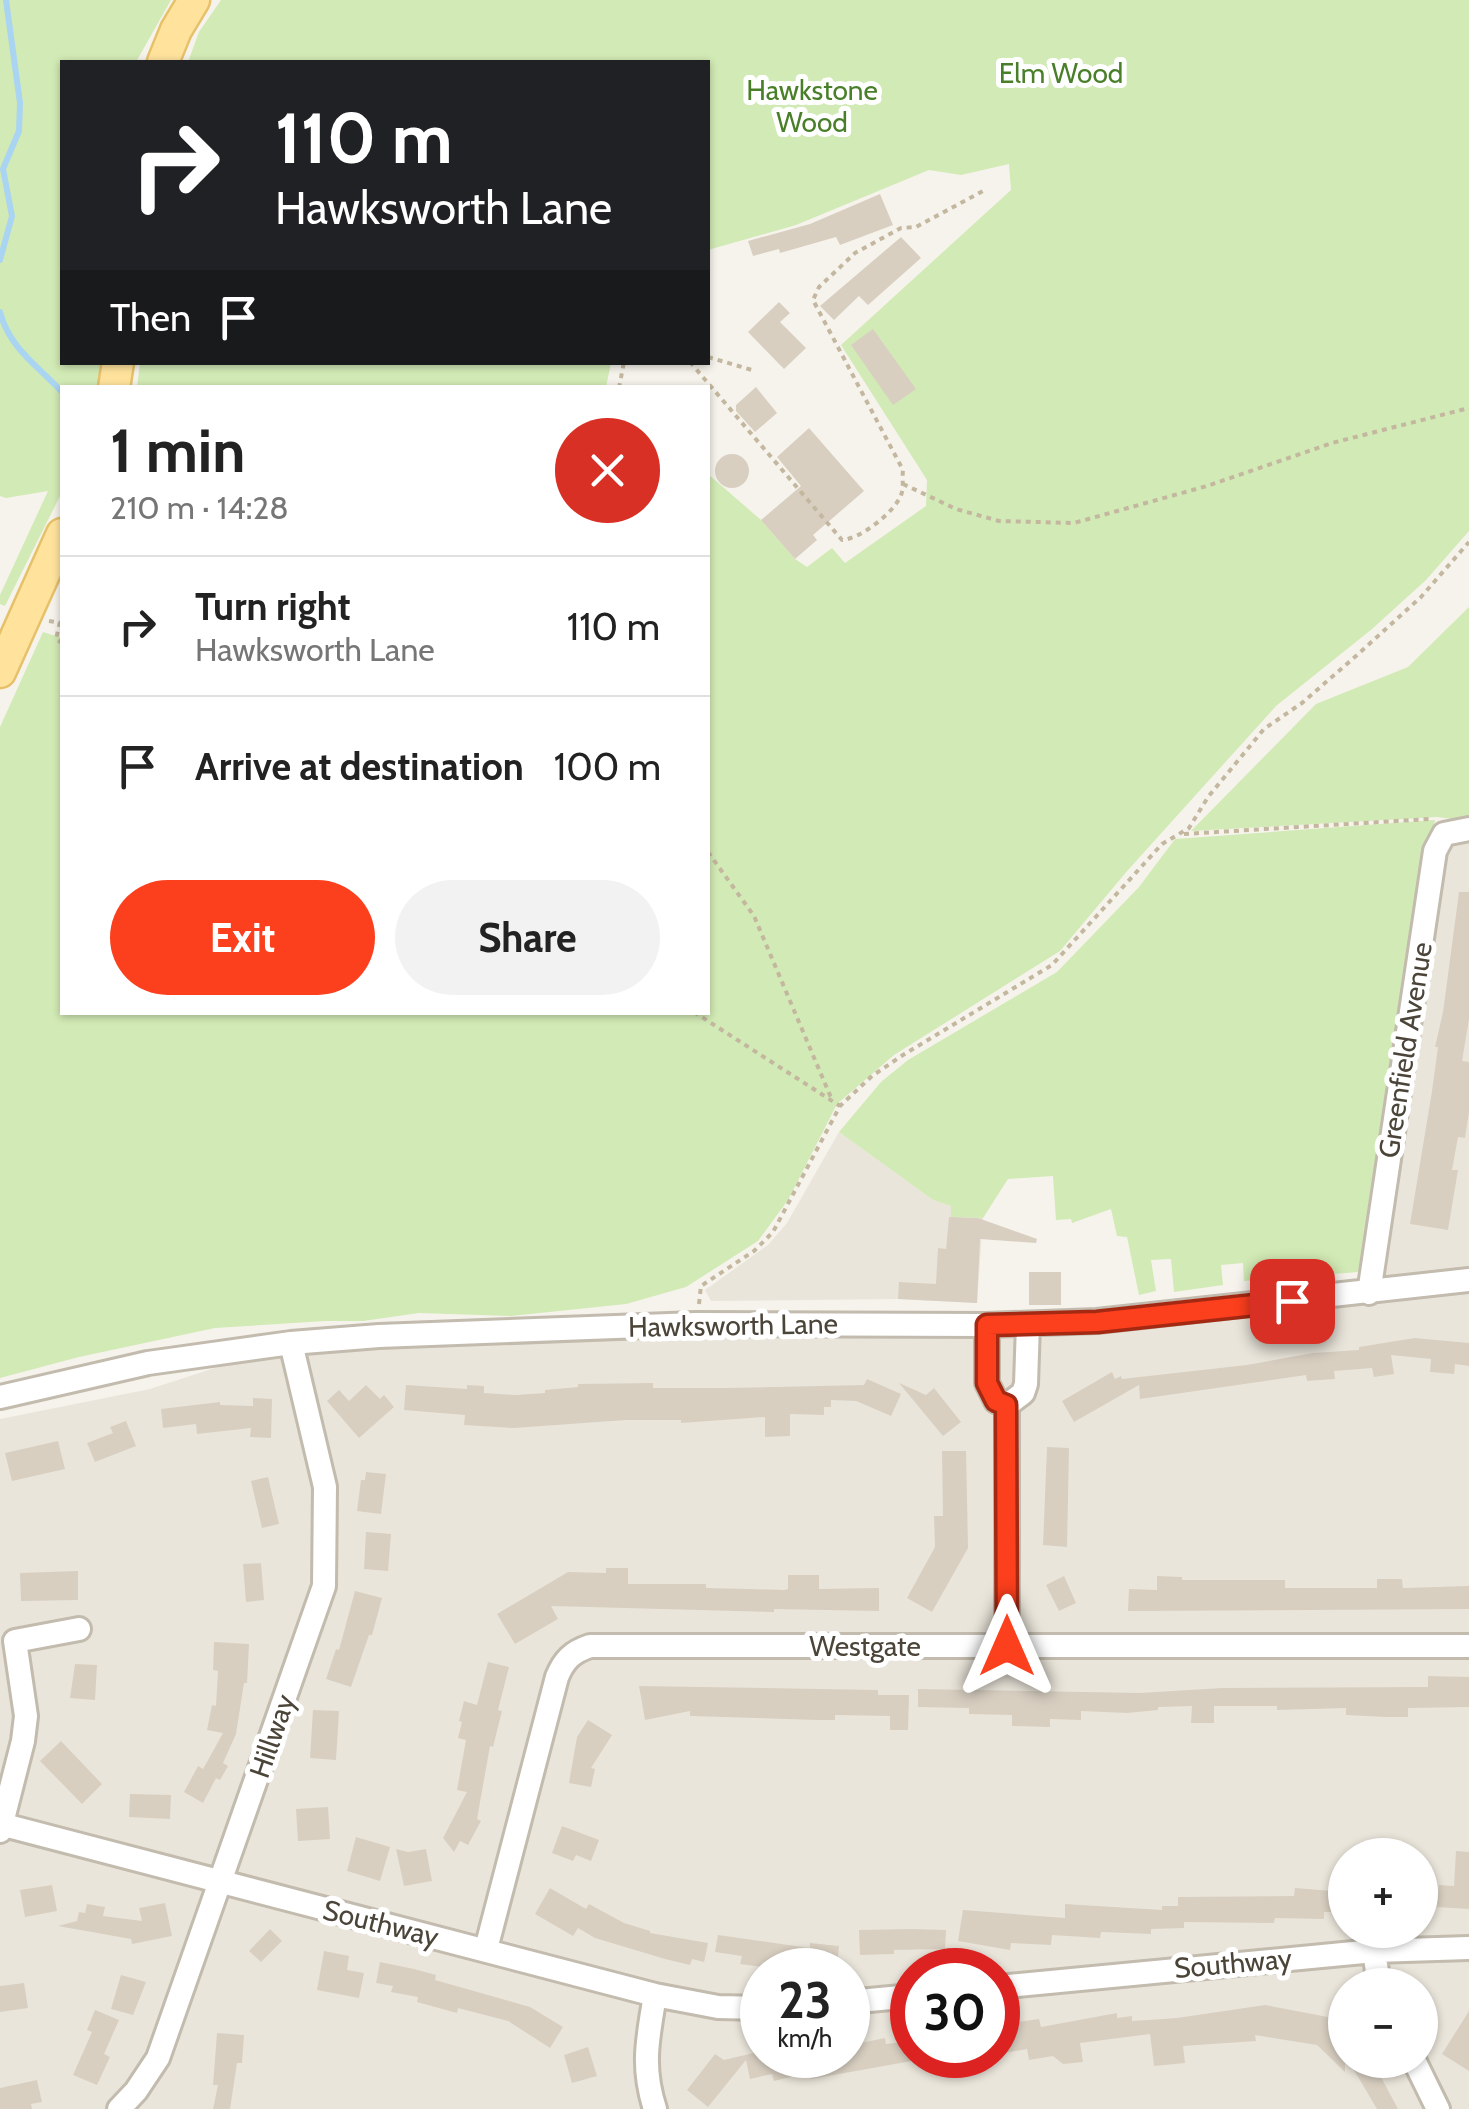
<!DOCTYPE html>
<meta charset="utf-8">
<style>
body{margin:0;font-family:Cabin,sans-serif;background:#f2f2f2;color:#222;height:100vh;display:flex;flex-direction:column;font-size:38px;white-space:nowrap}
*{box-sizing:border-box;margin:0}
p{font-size:32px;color:#767676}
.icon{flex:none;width:55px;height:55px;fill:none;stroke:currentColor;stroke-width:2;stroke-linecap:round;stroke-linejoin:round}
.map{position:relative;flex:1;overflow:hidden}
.drawer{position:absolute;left:60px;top:385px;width:650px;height:630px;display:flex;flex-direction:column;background:#fff;border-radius:0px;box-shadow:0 2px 8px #0004}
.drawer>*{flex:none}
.top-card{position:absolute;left:60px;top:60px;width:650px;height:305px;border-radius:0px;box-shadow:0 2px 8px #0004;background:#202124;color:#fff;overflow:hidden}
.controls{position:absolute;left:1328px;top:1838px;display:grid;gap:20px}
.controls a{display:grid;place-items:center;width:110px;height:110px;border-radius:50%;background:#fff;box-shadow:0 2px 8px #0004;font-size:50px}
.speed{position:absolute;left:740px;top:1948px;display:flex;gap:20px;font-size:50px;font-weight:700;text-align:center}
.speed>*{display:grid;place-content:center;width:130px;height:130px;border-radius:50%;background:#fff;box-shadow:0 2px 8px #0004;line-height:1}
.speed small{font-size:25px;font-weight:400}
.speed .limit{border:15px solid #d22;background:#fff;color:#111}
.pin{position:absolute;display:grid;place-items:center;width:85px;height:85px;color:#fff;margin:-42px;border-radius:20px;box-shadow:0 5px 15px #0006}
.me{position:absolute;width:110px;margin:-55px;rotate:0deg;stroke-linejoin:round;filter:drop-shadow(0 0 8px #0008)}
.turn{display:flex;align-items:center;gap:35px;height:210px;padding:0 50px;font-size:45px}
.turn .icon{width:130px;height:130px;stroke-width:2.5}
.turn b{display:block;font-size:70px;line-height:85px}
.then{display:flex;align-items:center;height:95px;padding:0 50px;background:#0003;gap:20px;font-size:38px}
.round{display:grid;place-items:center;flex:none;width:105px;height:105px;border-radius:52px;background:#f2f2f2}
.summary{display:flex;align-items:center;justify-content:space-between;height:170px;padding:0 50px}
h1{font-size:60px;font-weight:800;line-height:75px}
.action{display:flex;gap:20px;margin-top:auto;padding:20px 50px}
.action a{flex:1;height:115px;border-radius:60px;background:#fc3f1d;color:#fff;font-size:40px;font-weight:800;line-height:115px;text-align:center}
.action a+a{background:#f2f2f2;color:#222}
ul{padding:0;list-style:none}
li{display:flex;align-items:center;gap:30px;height:140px;padding:0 50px;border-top:2px solid #e0e0e0}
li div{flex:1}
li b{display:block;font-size:38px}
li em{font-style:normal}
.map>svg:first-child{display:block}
.residential{fill:#eae5da;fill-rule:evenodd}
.green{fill:#d2eab5}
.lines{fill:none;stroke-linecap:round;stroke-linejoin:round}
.stream{stroke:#a9d4f2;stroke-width:6}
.building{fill:#d8cfc1}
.minor-casing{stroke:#c2bbae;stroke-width:28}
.major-casing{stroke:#e6c16a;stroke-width:35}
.path{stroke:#c4b79f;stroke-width:4;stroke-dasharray:5 5;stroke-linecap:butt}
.minor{stroke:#fff;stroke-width:22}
.major{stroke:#ffe39c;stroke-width:30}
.route-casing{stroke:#a42913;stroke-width:25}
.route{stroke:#fc3f1d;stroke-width:18}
.labels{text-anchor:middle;stroke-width:10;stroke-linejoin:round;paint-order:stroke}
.park-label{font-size:28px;fill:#4a7f2a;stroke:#fff}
.street-label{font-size:28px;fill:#4b4439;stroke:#fff}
</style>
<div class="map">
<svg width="1469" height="2109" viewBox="0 0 1469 2109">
<rect width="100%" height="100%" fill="#f6f3ec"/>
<path class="residential" d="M 1469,836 L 1469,2109 L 0,2109 L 0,1419 L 150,1389 L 291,1343 L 987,1325 L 1369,1293 L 1444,845 ZM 1345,1855 L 1420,1855 L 1420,1930 L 1345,1930 ZM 762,1970 L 848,1970 L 848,2055 L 762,2055 ZM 912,1970 L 998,1970 L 998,2055 L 912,2055 ZM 1345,1985 L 1420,1985 L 1420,2060 L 1345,2060 Z
M 839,1132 L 933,1200 L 951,1206 L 952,1217 L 983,1218 L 977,1303 L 898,1299 L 711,1301 L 705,1290 L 768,1245 L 787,1223 Z"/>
<path class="green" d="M 0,0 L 171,0 L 136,62 L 62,62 L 62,362 L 102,363 L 99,387 L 62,388 L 62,492 L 5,606 L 0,604 L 0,595 L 48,491 L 6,498 L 0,496 Z
M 221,0 L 1469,0 L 1469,531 L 1426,580 L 1372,629 L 1276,706 L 1128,870 L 1060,951 L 894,1055 L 837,1104 L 788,1200 L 758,1241 L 686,1287 L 626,1304 L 511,1316 L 419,1313 L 363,1321 L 325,1321 L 215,1328 L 79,1357 L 0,1378 L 0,727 L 43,632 L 62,638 L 62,1012 L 708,1012 L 708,474 L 761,520 L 795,559 L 807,567 L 832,548 L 845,563 L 926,506 L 927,480 L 841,345 L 1011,190 L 1009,164 L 961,175 L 929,170 L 796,225 L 708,250 L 708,62 L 188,62 L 199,32 Z
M 140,363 L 140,362 L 611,363 L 606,387 L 137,387 Z
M 1469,607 L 1469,821 L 1437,817 L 1191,831 L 1316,704 L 1408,667 Z
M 1435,820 L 1368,1237 L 1358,1272 L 1244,1281 L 1243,1263 L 1221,1265 L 1223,1285 L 1174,1292 L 1171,1259 L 1151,1260 L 1156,1291 L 1139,1295 L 1127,1237 L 1117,1236 L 1111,1209 L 1072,1223 L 1071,1219 L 1056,1220 L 1053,1176 L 1008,1179 L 983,1218 L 951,1217 L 951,1206 L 933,1200 L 839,1132 L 881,1082 L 908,1060 L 1057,972 L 1139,887 L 1175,839 Z"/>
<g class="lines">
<path class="stream" d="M 0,260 L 12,216 L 3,169 L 19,131 L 20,103 L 6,0
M 0,312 C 9,348 39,367 62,392"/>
</g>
<path class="building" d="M 880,194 L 893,225 L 840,245 L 836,237 L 780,253 L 779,249 L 753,256 L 748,241 L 810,224 Z
M 901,237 L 921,258 L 868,305 L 859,296 L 834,320 L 820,306 Z
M 779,302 L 790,313 L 780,322 L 806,348 L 784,369 L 748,332 Z
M 873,329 L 916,389 L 893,405 L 851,345 Z
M 756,387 L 777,413 L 755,432 L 736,411 L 736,405 Z
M 809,428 L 864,491 L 813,535 L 817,540 L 795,559 L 761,520 L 801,486 L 777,457 Z
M715 471a17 17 0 1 1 34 0a17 17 0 1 1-34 0Z
M 1459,892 L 1469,892 L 1469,1019 L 1462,1061 L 1469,1062 L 1469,1112 L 1465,1138 L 1458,1137 L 1452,1170 L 1458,1170 L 1448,1230 L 1410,1224 L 1432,1091 L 1438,1047 L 1435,1047 L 1443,1012 Z
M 949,1217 L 978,1218 L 1037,1239 L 1036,1243 L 980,1239 L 977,1303 L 898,1299 L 899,1282 L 936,1284 L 938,1248 L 946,1249 Z
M 1029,1272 L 1061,1272 L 1061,1305 L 1029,1305 Z
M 1415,1338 L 1469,1343 L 1469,1366 L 1455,1364 L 1454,1374 L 1430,1372 L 1431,1359 L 1391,1355 L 1394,1374 L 1374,1377 L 1372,1368 L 1334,1371 L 1335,1379 L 1307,1381 L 1306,1375 L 1140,1399 L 1139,1385 L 1074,1422 L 1062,1401 L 1112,1372 L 1115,1379 L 1121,1376 L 1122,1379 L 1247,1365 L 1313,1353 L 1359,1350 L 1359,1347 Z
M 867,1379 L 901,1394 L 891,1416 L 856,1401 L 831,1400 L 831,1407 L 824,1407 L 824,1415 L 790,1414 L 790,1436 L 765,1437 L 765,1417 L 681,1423 L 681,1420 L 626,1420 L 514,1428 L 464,1425 L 465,1415 L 404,1410 L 406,1385 L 467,1389 L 467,1385 L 484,1386 L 484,1393 L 515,1395 L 545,1393 L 545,1390 L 578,1387 L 578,1384 L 653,1383 L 653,1388 L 723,1388 L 864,1385 Z
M 899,1383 L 926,1395 L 934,1388 L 961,1422 L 943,1436 Z
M 366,1385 L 380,1399 L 384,1395 L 394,1407 L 359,1438 L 327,1401 L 339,1390 L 349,1401 Z
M 253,1398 L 272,1399 L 271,1438 L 250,1437 L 251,1428 L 197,1434 L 196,1424 L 163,1428 L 161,1409 L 220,1402 L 220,1405 L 253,1406 Z
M 126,1421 L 136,1446 L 95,1462 L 87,1443 L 113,1433 L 110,1427 Z
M 58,1441 L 65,1469 L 12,1481 L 5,1453 Z
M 1047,1447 L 1069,1448 L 1067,1547 L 1043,1545 Z
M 942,1451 L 966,1451 L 968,1548 L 932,1612 L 907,1598 L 935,1547 L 934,1516 L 943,1516 Z
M 366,1472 L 386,1474 L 381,1514 L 357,1511 L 361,1480 L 365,1480 Z
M 268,1477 L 279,1524 L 262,1528 L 251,1481 Z
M 366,1532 L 391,1534 L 388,1571 L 364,1569 Z
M 261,1563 L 264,1600 L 246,1602 L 243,1564 Z
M 606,1568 L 628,1568 L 628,1584 L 706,1584 L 706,1588 L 749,1589 L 784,1590 L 788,1589 L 788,1575 L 819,1575 L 819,1589 L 879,1588 L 879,1611 L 774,1609 L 774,1612 L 551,1606 L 558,1619 L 515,1644 L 497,1614 L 568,1572 L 606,1573 Z
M 78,1571 L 78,1600 L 21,1601 L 20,1573 Z
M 1064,1576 L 1076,1603 L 1059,1611 L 1046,1585 Z
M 1157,1576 L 1182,1577 L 1182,1580 L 1285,1580 L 1285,1588 L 1377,1588 L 1377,1579 L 1402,1579 L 1403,1588 L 1469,1586 L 1469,1609 L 1128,1611 L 1129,1589 L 1157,1590 Z
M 355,1591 L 382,1598 L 372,1635 L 369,1635 L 351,1687 L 326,1679 L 336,1649 L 339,1650 Z
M 214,1642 L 249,1644 L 247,1683 L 244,1683 L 236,1734 L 223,1763 L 228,1766 L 220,1780 L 216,1778 L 203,1803 L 184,1792 L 198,1766 L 203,1769 L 223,1733 L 207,1730 L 212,1705 L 216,1706 L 218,1671 L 213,1670 Z
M 488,1662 L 509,1667 L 498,1710 L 502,1711 L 493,1747 L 490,1746 L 477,1819 L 481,1821 L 468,1845 L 460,1841 L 454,1852 L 443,1838 L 467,1792 L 457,1790 L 466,1740 L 458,1738 L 462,1722 L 459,1721 L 464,1701 L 477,1705 Z
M 75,1664 L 97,1665 L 95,1700 L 70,1698 Z
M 1428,1676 L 1469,1677 L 1469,1707 L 1408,1708 L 1408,1717 L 1386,1717 L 1346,1715 L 1346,1708 L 1277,1710 L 1277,1706 L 1214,1706 L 1214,1723 L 1191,1723 L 1192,1706 L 1158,1707 L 1158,1710 L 1127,1713 L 1081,1711 L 1081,1720 L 1050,1719 L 1050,1727 L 1012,1726 L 1012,1715 L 969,1714 L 969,1708 L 918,1707 L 918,1689 L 1140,1693 L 1222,1688 L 1428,1687 Z
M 639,1686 L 878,1690 L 878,1695 L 909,1695 L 908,1730 L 890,1730 L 890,1716 L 835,1715 L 835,1720 L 818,1720 L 690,1716 L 690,1711 L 645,1720 Z
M 313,1710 L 339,1711 L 336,1760 L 310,1758 Z
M 588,1720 L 612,1735 L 591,1768 L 595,1769 L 591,1787 L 569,1783 L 577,1737 Z
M 61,1741 L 102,1784 L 82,1804 L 40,1761 Z
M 130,1794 L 171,1795 L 170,1819 L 129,1817 Z
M 328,1807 L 330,1839 L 298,1841 L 296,1809 Z
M 562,1826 L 599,1840 L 591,1861 L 576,1855 L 573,1861 L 552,1853 Z
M 356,1837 L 390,1847 L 380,1881 L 347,1871 Z
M 396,1849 L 408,1852 L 426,1849 L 432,1881 L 404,1886 Z
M 1456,1851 L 1469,1852 L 1469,1909 L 1437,1907 L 1439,1885 L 1454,1886 Z
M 52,1885 L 57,1911 L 25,1917 L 20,1890 Z
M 550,1888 L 586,1909 L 589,1904 L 624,1923 L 650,1931 L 650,1933 L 708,1943 L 704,1962 L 692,1959 L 690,1965 L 665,1959 L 595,1938 L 578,1928 L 573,1936 L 535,1914 Z
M 1295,1888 L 1345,1892 L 1345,1912 L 1324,1912 L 1324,1919 L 1275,1918 L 1274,1923 L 1184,1922 L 1184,1928 L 1151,1929 L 1151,1934 L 1101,1932 L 1100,1938 L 1052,1935 L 1051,1945 L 1011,1943 L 1010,1950 L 958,1941 L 963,1910 L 1065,1918 L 1065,1904 L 1162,1910 L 1162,1906 L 1178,1906 L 1178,1897 L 1294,1896 Z
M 165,1903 L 172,1936 L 132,1944 L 131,1939 L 58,1926 L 77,1921 L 79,1912 L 85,1913 L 87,1904 L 105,1907 L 103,1916 L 142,1921 L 139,1908 Z
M 270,1929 L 282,1941 L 261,1962 L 249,1951 Z
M 911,1929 L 946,1930 L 945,1949 L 894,1950 L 894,1954 L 860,1955 L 859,1930 Z
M 718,1935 L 810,1948 L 810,1943 L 839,1946 L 837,1967 L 768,1960 L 767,1963 L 763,1962 L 762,1967 L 740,1964 L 742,1956 L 715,1952 Z
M 324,1951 L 349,1956 L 347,1970 L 364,1973 L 359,1998 L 317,1990 Z
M 380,1962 L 414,1969 L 436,1975 L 435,1980 L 530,2007 L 563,2027 L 550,2048 L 508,2021 L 458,2008 L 457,2013 L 417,2002 L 418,1997 L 391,1992 L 393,1986 L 376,1983 Z
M 121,1975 L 146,1982 L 133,2015 L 111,2009 Z
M 24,1983 L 28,2008 L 0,2012 L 0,1986 Z
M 1265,2005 L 1333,2018 L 1345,2029 L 1345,2072 L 1317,2045 L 1255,2035 L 1256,2041 L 1183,2046 L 1185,2063 L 1154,2066 L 1150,2034 L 1080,2043 L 1083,2062 L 1063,2064 L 1053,2056 L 1029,2060 L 1027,2049 L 998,2054 L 998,2025 L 1039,2019 L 1041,2027 L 1117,2013 L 1117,2018 L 1132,2016 L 1132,2021 L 1177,2018 Z
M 95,2010 L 119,2020 L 104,2054 L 110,2057 L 97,2085 L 73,2075 L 92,2032 L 87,2030 Z
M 1469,2011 L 1469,2071 L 1442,2054 Z
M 217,2033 L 244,2035 L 242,2063 L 237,2063 L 230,2109 L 213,2109 L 218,2085 L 213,2085 Z
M 885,2038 L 886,2044 L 912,2041 L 912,2061 L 811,2079 L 810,2074 L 803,2074 L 774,2081 L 772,2074 L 750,2079 L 746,2060 L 708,2107 L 687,2090 L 715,2054 L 724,2060 L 762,2051 L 762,2055 L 853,2055 L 851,2045 Z
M 588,2047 L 597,2076 L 572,2083 L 564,2055 Z
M 1348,2060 L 1372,2060 L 1398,2109 L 1377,2109 Z
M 37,2080 L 42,2102 L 31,2104 L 32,2109 L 0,2109 L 0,2088 Z"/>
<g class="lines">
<g class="minor-casing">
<path id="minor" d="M 1369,1293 L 1435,851 L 1444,834 L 1469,829
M 987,1325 L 987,1383 L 996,1401 L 1007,1405 L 1023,1393 L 1026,1384 L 1028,1324
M 0,1397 L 148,1363 L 291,1343 L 379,1336 L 696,1324 L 987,1325 L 1097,1321 L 1469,1280
M 1007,1405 L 1007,1646
M 0,1824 L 655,1995 L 718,2007 L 762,2008
M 0,1831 L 23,1741 L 26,1716 L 15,1641 L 79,1629
M 486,1949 L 557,1677 C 564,1660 572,1652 590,1646 L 1469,1646
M 1374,1951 L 1379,1985
M 998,1987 L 1374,1951 L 1469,1948
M 655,1995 C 648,2038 641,2066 655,2109
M 848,2002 L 912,1996
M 1414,2060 L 1438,2109
M 119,2109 L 136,2091 L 158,2058 L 324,1586 L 325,1487 L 291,1343"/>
</g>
<g class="major-casing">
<path id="major" d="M 163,62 L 176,30 L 194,0
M 114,388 L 118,362
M 0,672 L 62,534"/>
</g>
<path class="path" d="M 708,357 L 752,370
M 690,362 L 842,540 C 860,539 894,513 901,495 C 904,489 902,477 903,470 L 813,300 L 819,287 L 855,253 L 901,228 L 916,227 L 983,191
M 619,388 L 624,362
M 903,484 L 956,509 L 999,521 L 1074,523 L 1207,486 L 1332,443 L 1469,408
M 49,621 L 62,623
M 60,622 L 56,639 L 62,643
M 1184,834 L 1429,819
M 708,852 L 754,916 L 832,1100
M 694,1012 L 840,1106
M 699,1304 L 701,1286 L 754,1251 L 773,1232 L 840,1106 L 872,1076 L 903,1055 L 1052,965 L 1162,844 L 1189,828 L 1208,797 L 1264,729 L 1302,703 L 1356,656 L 1421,597 L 1469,542"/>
<use href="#minor" class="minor"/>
<use href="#major" class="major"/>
</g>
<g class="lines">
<g class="route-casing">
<path id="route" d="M 1007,1646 L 1006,1405 L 996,1401 L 987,1383 L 987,1325 L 1097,1322 L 1292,1301"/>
</g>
<use href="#route" class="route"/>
</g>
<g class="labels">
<g class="park-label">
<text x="1061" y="83">Elm Wood</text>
<text x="812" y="100">Hawkstone<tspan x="812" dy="32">Wood</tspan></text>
</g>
<g class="street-label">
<text transform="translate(1405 1050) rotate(-81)" y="10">Greenfield Avenue</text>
<text transform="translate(733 1325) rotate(-1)" y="10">Hawksworth Lane</text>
<text x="865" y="1656">Westgate</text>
<text transform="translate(272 1736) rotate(-71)" y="10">Hillway</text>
<text transform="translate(381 1923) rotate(14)" y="10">Southway</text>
<text transform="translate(1233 1963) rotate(-5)" y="10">Southway</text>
</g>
</g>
</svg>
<div class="controls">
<a>+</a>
<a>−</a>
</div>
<div class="speed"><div>23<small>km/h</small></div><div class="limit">30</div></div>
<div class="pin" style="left:1292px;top:1301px;background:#d93025"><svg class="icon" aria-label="arrive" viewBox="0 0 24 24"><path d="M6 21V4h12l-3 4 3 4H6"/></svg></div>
<svg class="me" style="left:1007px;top:1646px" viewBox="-20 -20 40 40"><path d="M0-17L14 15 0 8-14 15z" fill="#fc3f1d" stroke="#fff" stroke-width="4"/></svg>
<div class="top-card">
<div class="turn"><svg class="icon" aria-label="right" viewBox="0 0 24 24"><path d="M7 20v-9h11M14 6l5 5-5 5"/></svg><div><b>110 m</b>Hawksworth Lane</div></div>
<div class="then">Then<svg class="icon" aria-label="arrive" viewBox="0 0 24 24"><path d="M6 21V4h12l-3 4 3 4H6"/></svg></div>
</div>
<section class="drawer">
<div class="summary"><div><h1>1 min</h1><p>210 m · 14:28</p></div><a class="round" style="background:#d93025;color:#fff"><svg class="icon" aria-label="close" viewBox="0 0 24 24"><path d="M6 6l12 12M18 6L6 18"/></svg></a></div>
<ul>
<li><svg class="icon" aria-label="right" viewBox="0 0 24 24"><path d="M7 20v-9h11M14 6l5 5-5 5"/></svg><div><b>Turn right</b><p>Hawksworth Lane</p></div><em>110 m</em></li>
<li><svg class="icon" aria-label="arrive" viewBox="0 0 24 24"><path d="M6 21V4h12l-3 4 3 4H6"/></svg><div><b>Arrive at destination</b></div><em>100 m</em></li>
</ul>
<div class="action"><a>Exit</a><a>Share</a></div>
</section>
</div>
